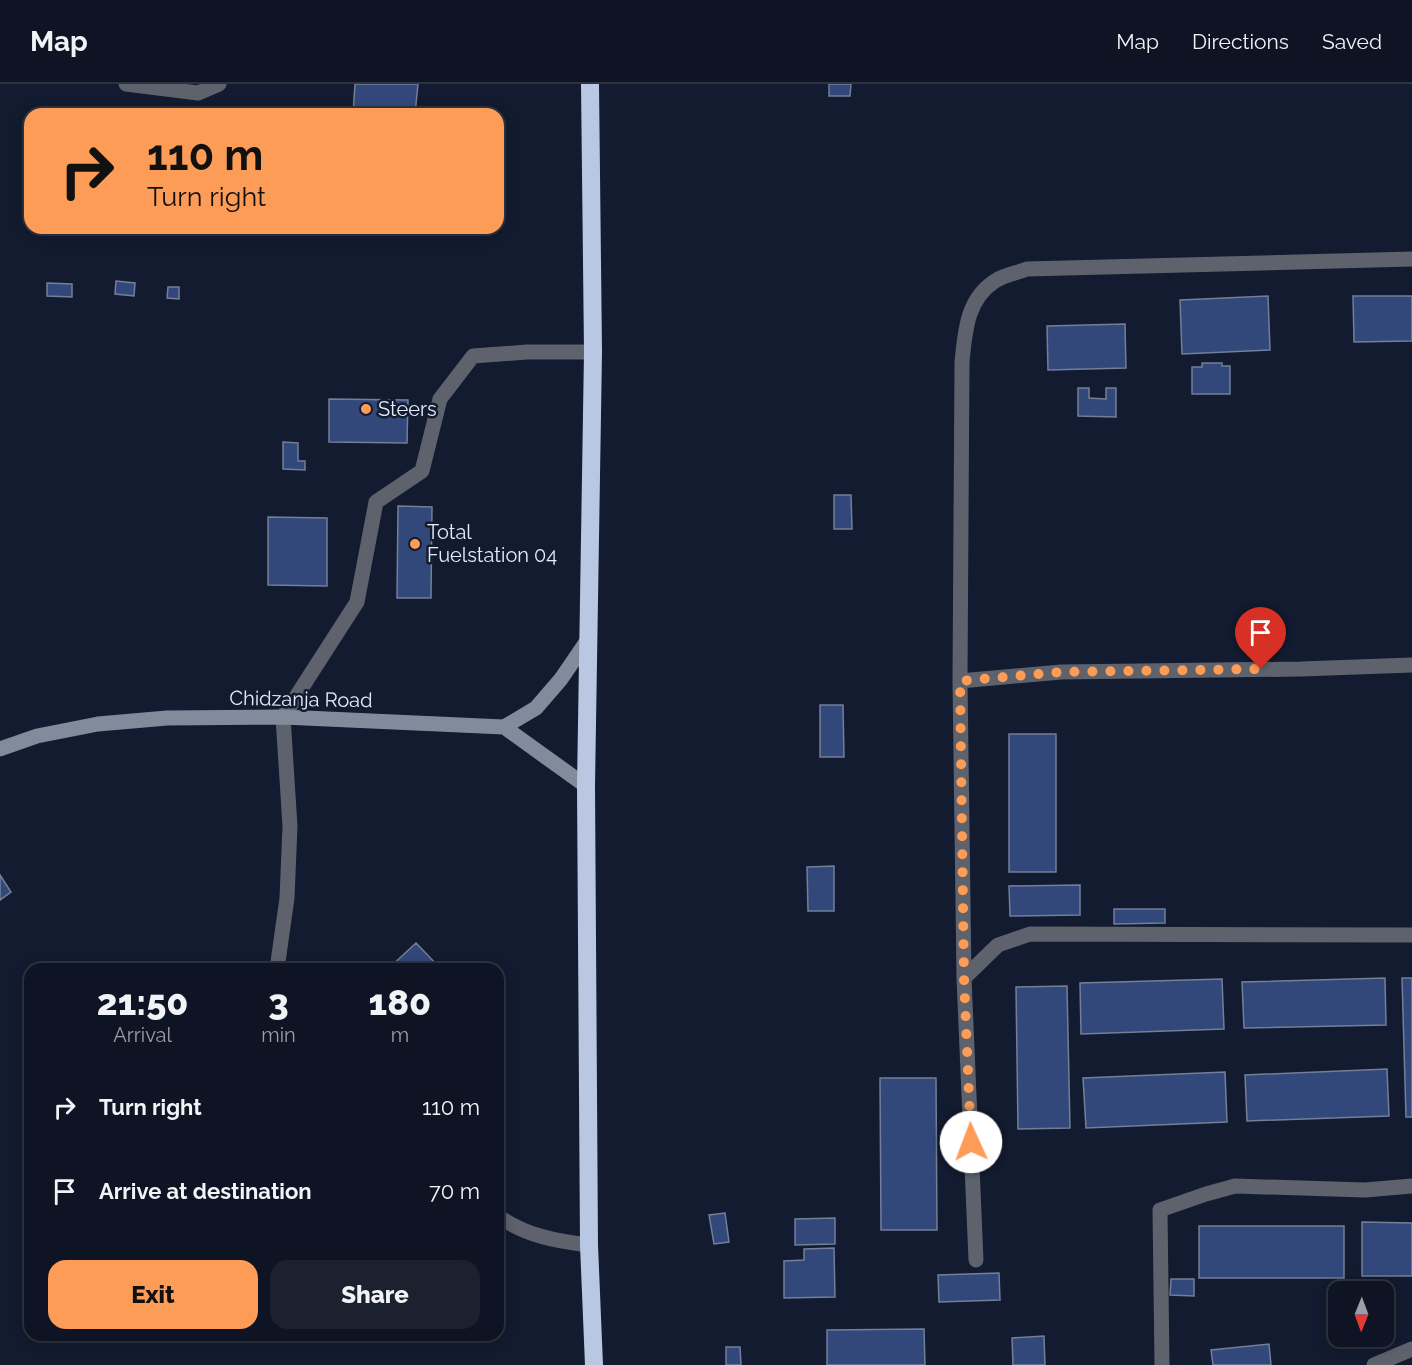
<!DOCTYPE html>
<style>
body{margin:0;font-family:Raleway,sans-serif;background:#1c2130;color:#f1f3f6;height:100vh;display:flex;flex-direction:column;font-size:22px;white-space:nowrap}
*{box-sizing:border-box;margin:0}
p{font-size:20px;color:#9b9ea6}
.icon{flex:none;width:33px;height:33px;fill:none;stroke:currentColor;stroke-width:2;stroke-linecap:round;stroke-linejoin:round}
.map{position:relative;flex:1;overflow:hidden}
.side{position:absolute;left:24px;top:879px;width:480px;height:378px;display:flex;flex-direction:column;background:#0e1423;border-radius:18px;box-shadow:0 3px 15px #0003,0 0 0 2px #2e3341}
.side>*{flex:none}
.banner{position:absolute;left:24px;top:24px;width:480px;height:126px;border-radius:18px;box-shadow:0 3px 15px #0003,0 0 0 2px #2e3341;background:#fd9c56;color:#111;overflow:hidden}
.needle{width:39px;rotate:181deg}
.controls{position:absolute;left:1328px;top:1197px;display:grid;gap:12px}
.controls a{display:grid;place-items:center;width:66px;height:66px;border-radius:12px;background:#0e1423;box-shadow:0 3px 15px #0003,0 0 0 2px #2e3341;font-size:30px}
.pin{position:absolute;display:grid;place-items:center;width:51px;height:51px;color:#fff;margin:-62px -26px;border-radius:50% 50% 50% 0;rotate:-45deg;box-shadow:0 0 6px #0007}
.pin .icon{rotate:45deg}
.me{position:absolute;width:66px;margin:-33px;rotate:358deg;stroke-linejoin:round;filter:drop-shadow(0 0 4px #0008)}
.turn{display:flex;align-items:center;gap:21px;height:126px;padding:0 24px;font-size:27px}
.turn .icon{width:78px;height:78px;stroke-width:2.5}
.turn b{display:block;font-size:42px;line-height:51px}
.eta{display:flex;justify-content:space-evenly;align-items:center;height:102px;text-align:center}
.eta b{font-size:36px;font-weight:800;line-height:42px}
.primary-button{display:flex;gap:12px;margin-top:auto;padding:12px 24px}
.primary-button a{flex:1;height:69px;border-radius:18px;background:#fd9c56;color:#111;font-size:24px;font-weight:800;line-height:69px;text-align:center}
.primary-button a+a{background:#1c2130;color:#f1f3f6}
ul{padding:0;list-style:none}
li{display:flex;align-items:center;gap:18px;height:84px;padding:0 24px}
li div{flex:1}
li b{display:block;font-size:22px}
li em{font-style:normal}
header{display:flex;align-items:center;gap:36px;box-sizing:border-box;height:84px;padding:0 30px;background:#0e1423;border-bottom:2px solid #2e3341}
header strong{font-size:28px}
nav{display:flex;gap:33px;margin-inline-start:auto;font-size:21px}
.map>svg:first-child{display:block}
.building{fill:#32487b;stroke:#737f98;stroke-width:1.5}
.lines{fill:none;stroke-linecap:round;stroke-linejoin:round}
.lane{stroke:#5d626d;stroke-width:15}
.street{stroke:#5d626d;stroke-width:15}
.secondary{stroke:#828b9c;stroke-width:15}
.highway{stroke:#bac7e2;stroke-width:18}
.route{stroke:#fd9c56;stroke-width:10;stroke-dasharray:0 18}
.poi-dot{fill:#fd9c56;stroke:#121b2f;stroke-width:2}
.labels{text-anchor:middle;stroke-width:5;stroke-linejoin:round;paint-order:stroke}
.poi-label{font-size:20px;fill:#e4ebf9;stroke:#121b2f;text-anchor:start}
.street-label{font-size:20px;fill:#e4ebf9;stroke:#121b2f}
</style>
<header>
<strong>Map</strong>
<nav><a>Map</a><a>Directions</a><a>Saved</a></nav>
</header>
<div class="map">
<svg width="1412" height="1281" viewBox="0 0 1412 1281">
<rect width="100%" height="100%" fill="#121b2f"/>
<path class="building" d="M 355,0 L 418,0 L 415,30 L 353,30 Z
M 829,0 L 851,0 L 850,12 L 829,12 Z
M 116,197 L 135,199 L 134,212 L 115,210 Z
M 47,199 L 72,200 L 72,213 L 47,212 Z
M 168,203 L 179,203 L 179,215 L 167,214 Z
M 1268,212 L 1270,266 L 1182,270 L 1180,216 Z
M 1353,212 L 1412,212 L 1412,257 L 1354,258 Z
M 1125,240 L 1126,284 L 1048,286 L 1047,242 Z
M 1202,279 L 1222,279 L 1222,282 L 1230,282 L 1230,310 L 1192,310 L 1192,283 L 1202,283 Z
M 1078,304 L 1089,304 L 1089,314 L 1106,315 L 1106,304 L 1116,304 L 1116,333 L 1078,332 Z
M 329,315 L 408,316 L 407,359 L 329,358 Z
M 283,358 L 298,359 L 298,377 L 305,377 L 305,386 L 283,385 Z
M 834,411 L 851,411 L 852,445 L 834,445 Z
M 398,422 L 432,423 L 431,514 L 397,514 Z
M 268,433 L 327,434 L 327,502 L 268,501 Z
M 820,621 L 843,621 L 844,673 L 820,673 Z
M 1009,650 L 1056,650 L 1056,788 L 1009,788 Z
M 834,782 L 834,827 L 808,827 L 807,783 Z
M 0,791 L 11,808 L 0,816 Z
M 1080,801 L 1080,831 L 1010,832 L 1009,802 Z
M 1114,825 L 1165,825 L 1165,839 L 1114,840 Z
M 416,859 L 441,885 L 388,885 Z
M 1385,894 L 1386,941 L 1244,944 L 1242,898 Z
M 1402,894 L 1412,894 L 1412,1033 L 1406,1033 Z
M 1222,895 L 1224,945 L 1081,950 L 1080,899 Z
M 1067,902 L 1070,1044 L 1018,1045 L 1016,903 Z
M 1387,985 L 1389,1032 L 1247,1037 L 1245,991 Z
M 1225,988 L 1227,1038 L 1086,1044 L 1083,994 Z
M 880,994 L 936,994 L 937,1146 L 881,1146 Z
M 725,1129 L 729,1158 L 714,1160 L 709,1131 Z
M 835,1134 L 835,1160 L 795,1161 L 795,1135 Z
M 1362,1138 L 1412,1139 L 1412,1192 L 1362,1192 Z
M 1199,1142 L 1344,1142 L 1344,1194 L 1199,1194 Z
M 834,1164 L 835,1213 L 784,1214 L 784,1177 L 804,1176 L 804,1165 Z
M 999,1189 L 1000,1216 L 939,1218 L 938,1191 Z
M 1171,1195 L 1194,1195 L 1194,1212 L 1170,1211 Z
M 924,1245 L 925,1281 L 827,1281 L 827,1246 Z
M 1044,1252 L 1045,1281 L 1013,1281 L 1012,1254 Z
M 1269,1260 L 1271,1281 L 1213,1281 L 1211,1266 Z
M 726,1263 L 740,1263 L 741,1281 L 726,1281 Z"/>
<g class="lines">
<path class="lane" d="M 960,597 L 1061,588 L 1301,585 L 1412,581
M 277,885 L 287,814 L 290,742 L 283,633 L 357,518 L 376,418 L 422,387 L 440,315 L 473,272 L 527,268 L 593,268
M 964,894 L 998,861 L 1030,850 L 1412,851
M 498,1132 C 526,1152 556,1157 589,1161
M 976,1176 L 964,894 L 960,597 L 962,278 C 965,247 967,215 995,197 C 1004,191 1017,189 1027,185 L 1412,175
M 1162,1281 L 1160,1126 L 1206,1110 L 1235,1102 L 1365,1106 L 1412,1102"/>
<path class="street" d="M 126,0 L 198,9 L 219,0
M 1374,1281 L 1412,1265"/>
<path class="secondary" d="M 504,643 L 536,624 L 561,595 L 589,554
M 0,665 L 37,652 L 98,640 L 167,634 L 283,633 L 504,643 L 586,702"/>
<path class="highway" d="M 590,0 L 593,268 L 586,702 L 589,1161 L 594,1281"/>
</g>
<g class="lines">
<path class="route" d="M 971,1058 L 964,894 L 960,597 L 1061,588 L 1261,585"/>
</g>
<g class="poi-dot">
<circle cx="366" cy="325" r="6"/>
<circle cx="415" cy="460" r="6"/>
</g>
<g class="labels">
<g class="poi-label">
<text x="378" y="332">Steers</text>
<text x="427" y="455">Total<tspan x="427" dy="23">Fuelstation 04</tspan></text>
</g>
<g class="street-label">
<text transform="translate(301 615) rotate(1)" y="7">Chidzanja Road</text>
</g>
</g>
</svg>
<div class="controls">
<a><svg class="needle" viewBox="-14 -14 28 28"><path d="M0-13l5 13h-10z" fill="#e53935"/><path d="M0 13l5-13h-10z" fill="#9b9ea6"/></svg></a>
</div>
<div class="pin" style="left:1261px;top:585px;background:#d93025"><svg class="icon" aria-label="arrive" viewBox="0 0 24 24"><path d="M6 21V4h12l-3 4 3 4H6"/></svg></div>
<svg class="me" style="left:971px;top:1058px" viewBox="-20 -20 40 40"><circle r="19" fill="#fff"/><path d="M0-13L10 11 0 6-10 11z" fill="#fd9c56"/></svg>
<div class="banner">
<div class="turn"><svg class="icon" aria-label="right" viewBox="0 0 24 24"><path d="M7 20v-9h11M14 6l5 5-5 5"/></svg><div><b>110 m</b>Turn right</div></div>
</div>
<section class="side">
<div class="eta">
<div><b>21:50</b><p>Arrival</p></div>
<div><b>3</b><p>min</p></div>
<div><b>180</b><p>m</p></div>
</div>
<ul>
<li><svg class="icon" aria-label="right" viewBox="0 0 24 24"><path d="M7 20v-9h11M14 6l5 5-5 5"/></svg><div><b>Turn right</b></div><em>110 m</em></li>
<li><svg class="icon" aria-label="arrive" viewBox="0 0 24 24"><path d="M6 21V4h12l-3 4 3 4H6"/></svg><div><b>Arrive at destination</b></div><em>70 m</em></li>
</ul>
<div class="primary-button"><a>Exit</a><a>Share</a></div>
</section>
</div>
